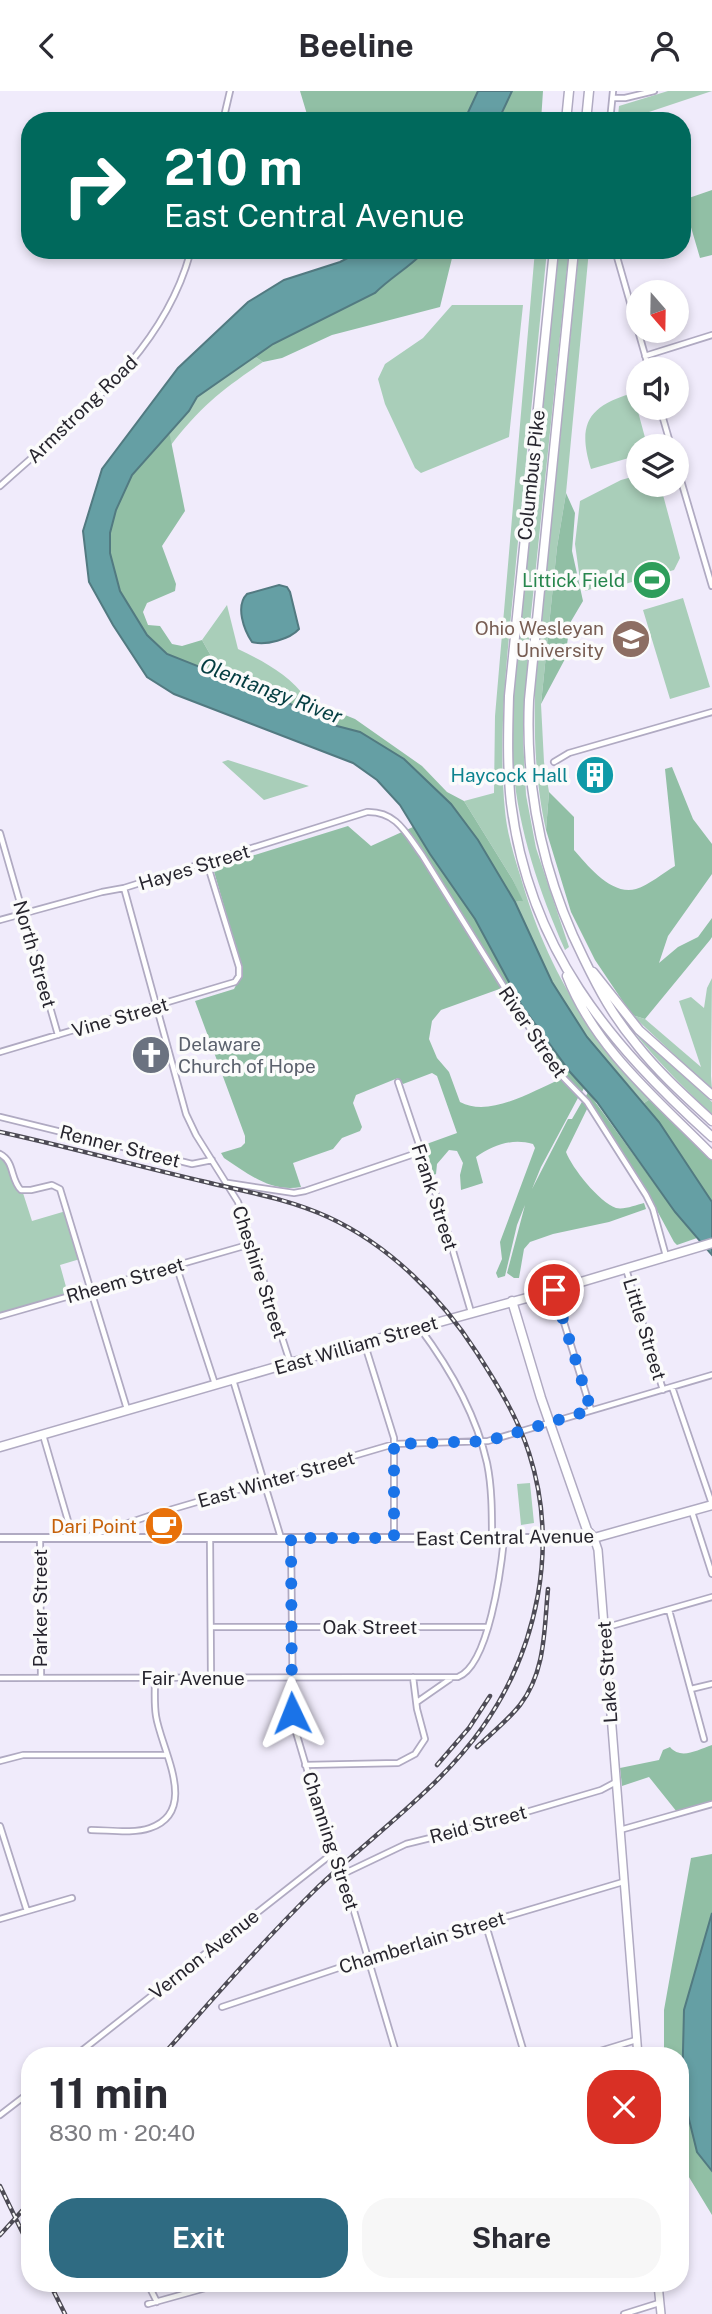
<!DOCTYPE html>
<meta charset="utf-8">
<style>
body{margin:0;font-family:"Public Sans",sans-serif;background:#f7f7f7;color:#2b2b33;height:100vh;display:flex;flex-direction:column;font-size:26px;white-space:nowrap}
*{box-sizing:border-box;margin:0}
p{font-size:23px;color:#7c7c81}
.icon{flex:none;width:38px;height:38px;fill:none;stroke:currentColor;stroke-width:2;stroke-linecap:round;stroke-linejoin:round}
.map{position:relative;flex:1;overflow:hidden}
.drawer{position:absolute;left:21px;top:1956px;width:668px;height:245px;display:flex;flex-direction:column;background:#fff;border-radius:28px;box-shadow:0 4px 10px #0003}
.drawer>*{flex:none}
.banner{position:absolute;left:21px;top:21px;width:670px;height:147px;border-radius:28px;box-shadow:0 4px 10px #0003;background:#00695c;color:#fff;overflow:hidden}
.needle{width:46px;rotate:160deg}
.controls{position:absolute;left:626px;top:189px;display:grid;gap:14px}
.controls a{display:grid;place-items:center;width:63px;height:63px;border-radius:50%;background:#fff;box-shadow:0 4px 10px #0003;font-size:35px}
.pin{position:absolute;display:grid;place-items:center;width:60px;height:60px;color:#fff;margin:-30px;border:4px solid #fff;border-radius:50%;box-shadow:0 2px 7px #0007}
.me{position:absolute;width:77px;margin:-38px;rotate:358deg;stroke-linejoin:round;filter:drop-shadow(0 0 5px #0008)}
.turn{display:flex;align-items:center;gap:24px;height:147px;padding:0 28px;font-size:32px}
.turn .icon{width:91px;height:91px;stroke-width:2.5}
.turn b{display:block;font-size:49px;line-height:60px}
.round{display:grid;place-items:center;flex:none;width:74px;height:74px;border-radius:28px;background:#f7f7f7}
.overview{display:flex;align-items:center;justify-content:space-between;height:119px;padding:0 28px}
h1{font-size:42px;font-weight:700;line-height:52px}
.button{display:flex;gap:14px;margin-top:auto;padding:14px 28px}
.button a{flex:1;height:80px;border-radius:28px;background:#2f6b82;color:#fff;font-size:28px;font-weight:700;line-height:80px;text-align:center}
.button a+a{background:#f7f7f7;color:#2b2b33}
header{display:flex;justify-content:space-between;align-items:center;height:91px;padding:0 28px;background:#fff;font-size:32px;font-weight:700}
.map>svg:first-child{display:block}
.green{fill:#a9ceb9}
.forest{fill:#91bfa5}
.water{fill:#659fa4;stroke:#527a81;stroke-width:2}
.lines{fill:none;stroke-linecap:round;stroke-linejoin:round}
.street-casing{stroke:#b0aac2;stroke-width:8}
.secondary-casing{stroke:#b0aac2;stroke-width:10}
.primary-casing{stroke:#b0aac2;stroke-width:10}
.highway-casing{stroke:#b0aac2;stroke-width:11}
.street{stroke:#fff;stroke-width:4.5}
.secondary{stroke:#fff;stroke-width:6}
.primary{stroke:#fff;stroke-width:7}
.highway{stroke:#fff;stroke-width:8}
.rail-casing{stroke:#4d4b55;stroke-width:4.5}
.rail{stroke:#fbfbfb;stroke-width:2;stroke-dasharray:5;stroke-linecap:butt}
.route{stroke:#1a73e8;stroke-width:12;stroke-dasharray:0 21.6}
.labels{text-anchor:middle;stroke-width:7;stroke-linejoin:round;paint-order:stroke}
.street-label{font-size:19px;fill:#27252e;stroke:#fbfbfb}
.leisure-label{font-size:19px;fill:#27864d;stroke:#fbfbfb;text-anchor:end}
.education-label{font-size:19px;fill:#785e54;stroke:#fbfbfb;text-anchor:end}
.culture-label{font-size:19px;fill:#0d838f;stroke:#fbfbfb;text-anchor:end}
.worship-label{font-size:19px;fill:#5b616d;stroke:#fbfbfb;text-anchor:start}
.food-label{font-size:19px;fill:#c56008;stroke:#fbfbfb;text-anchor:end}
.water-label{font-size:21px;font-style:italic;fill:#033d41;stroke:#fbfbfb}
</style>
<header><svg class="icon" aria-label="back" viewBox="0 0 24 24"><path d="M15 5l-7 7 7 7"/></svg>Beeline<svg class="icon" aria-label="person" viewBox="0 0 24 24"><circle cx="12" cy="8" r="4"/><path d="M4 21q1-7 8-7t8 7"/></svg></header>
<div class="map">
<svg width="712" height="2223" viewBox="0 0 712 2223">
<rect width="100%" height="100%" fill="#f0ebfb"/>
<path class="green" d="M 668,0 L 712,0 L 637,25 L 618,25 L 619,15 Z
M 535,159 L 547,159 C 537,263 526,367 516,471 C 509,553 497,637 505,720 C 507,742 514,765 521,787 C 547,878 586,939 650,1008 L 644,1012 L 587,946 L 552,891 L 515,811 L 522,810 L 513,789 L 464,710 L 494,702 L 495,625 Z
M 558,159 L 569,159 L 530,533 L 523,647 L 526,704 L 536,757 L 569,856 L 565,859 C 539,800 519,741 513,676 C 508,610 520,541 526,476 C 537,370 547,265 558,159 Z
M 579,159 L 589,159 L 566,402 L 557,456 L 541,613 L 544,671 L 549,701 L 546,739 C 535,689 534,646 535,595 Z
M 452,214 L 523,214 L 509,346 L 421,382 L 415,377 L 385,313 L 378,288 L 385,273 L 423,247 Z
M 254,265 L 263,271 C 223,298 201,315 171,354 L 169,340 L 189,320 L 197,306 Z
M 633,302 L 647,354 L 639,355 L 639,364 L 591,378 C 577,333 588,315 633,302 Z
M 639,384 L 639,394 L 656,394 L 658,400 L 663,404 L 680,467 L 674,479 L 611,497 L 604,494 L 585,500 L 583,491 L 580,489 L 575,453 L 580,410 L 621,389 Z
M 683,507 L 710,596 L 670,608 L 643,519 Z
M 227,514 L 238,558 C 267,572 288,583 308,609 L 215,572 L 202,549 Z
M 228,669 L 309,695 L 264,709 L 222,671 Z
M 712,887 L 711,985 L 712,999 L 632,924 L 645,928 L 701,976 L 679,910 L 691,906 L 704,917 L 707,897 Z
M 620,923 L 646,950 L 712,1011 L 712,1024 C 679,992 647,960 620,923 Z
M 0,1065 L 6,1069 L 9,1076 L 14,1095 L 23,1102 L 32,1130 L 66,1120 L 80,1168 L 60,1174 L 68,1203 L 0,1223 Z
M 530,1392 L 534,1432 L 521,1434 L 517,1393 Z"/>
<path class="forest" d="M 300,0 L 478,0 L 464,30 L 309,30 Z
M 512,0 L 543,0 L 541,30 L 499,30 Z
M 712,99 L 712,164 L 700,167 L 683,109 Z
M 426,159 L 454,159 L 440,216 L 332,244 L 282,267 L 263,271 L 254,265 C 311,227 378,209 426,159 Z
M 169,340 L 185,420 L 162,455 L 176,493 L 175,500 L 147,512 L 143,521 L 148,534 L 160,535 L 172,553 L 182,555 L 202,549 L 215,572 L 355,628 L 422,675 L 447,701 L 464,710 L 513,789 L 523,810 L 515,811 L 478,749 L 451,713 L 437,699 L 360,641 L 337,635 L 273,605 L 167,563 L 147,544 L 120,500 L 110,462 L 110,442 L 116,419 L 132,384 Z
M 566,402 L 575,422 L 572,460 L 583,510 L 570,532 L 565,568 L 541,613 L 557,456 Z
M 672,676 L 693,728 L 712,753 L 712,783 L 668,845 L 659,872 L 678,856 L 698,846 L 712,827 L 712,846 L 710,849 L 645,928 L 632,924 L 595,869 L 571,821 L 546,739 L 549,701 L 574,726 L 574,759 C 588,775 612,805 636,798 C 649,794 663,782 675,775 L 665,678 Z
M 348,735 L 371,755 L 413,736 L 475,828 L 522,915 L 584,997 L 581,1003 L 566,989 L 505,896 L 441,919 L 432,930 L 429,948 L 437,967 L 449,981 L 460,1011 C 490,1027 532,1000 561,988 L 579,1005 L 541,1076 L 532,1098 L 568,1028 L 572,1028 L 583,1009 L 588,1016 L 566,1061 C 572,1077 599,1111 616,1117 C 624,1119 636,1114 644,1112 L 646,1118 L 609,1131 L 553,1143 L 530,1151 L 524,1158 L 519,1187 L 514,1187 L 507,1182 L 525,1114 L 517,1134 L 505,1185 L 498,1187 L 496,1182 L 502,1168 L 500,1151 L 535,1057 L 533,1053 C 512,1047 493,1054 476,1066 L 483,1092 L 461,1099 L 460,1084 L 463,1072 L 457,1060 L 449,1059 L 437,1073 L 436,1083 L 432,1085 L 421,1055 L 457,1042 L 437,985 L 432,982 L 403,993 L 398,987 L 356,1004 L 353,1012 L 362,1036 L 360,1040 L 342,1047 L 333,1058 L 293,1072 L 301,1096 C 271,1102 247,1082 224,1067 L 221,1062 L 241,1056 L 245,1052 L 245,1045 L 195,910 L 234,898 L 243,881 L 213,777 Z
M 588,1001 L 675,1121 L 697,1147 L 677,1154 L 674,1151 L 647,1101 L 585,1007 Z
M 650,1008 L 712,1069 L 712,1111 L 659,1031 L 644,1012 Z
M 712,1654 L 712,1711 L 677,1721 L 649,1686 L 622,1695 L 620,1677 L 659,1669 L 663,1659 L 670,1656 C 681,1669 697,1659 712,1654 Z
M 712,1763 L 712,1822 L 697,2061 L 712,2080 L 712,2124 L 681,2073 L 681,1965 L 664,1965 L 664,1919 L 691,1767 Z"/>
<path class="water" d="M 478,0 L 512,0 L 498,30 L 464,30 Z
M 363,159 L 426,159 C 410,176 391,186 375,202 L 273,253 L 197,306 L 189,320 L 132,384 L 116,419 L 110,442 L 110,462 L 120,500 L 147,544 L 167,563 L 273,605 L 337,635 L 360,641 L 404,668 L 451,713 L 478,749 L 515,811 L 552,891 L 587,946 L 659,1031 L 712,1111 L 712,1164 L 675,1121 L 597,1011 L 570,981 L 522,915 L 475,828 L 430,763 L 400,714 L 377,689 L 353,672 L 174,603 L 147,586 L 113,534 L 89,491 L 83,440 L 102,378 L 178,277 L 248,211 L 284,189 L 340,171 Z
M 279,494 L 287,496 L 290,501 L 299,538 C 290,548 266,555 252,551 C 244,539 235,515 247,503 Z
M 712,1822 L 712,2080 L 697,2061 L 682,2000 L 684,1919 Z"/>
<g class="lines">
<g class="street-casing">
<path id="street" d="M 613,7 L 625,7 L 654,0
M 223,30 L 230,0
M 610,30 L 613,0
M 615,159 L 649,278
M 645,265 L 712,244
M 660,317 L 671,355
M 677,376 L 712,495
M 0,395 C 76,326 164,263 191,159
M 554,671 L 569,662 L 712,621
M 0,742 L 58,944
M 124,797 L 186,1023 L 196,1044 L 238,1111 L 290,1271
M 0,829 L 102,801 L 124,797 L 367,721 C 396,720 406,742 422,764 L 555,978 L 587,1011 L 646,1104 L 653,1118 L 666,1165
M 0,961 L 235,891 L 239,885 L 239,876 L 207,772
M 398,991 L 440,1116 L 471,1221
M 0,1026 L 192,1073 L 212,1069
M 0,1063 C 15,1071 10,1088 21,1099 L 31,1099 L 52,1094 L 60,1098 L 127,1318
M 228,1092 L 294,1102 L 305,1100 L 420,1061
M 176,1174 L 215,1293
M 626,1178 L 663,1299
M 554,1199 L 591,1319
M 0,1225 L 251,1153
M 419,1236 C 449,1276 476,1323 487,1372 C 492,1396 492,1422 492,1448
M 364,1251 L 394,1347 L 394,1447
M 233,1289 L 281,1447
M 672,1296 L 712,1413
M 43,1344 L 73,1447
M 692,1421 L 712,1483
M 90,1445 L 149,1425 L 394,1353 L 488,1350 L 712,1284
M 40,1447 L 41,1587
M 210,1447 L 211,1586
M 291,1447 L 293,1631 L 330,1756 L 343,1783 L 397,1965
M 669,1519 L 704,1648
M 211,1536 L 487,1536
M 604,1537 L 712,1506
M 0,1587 L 458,1586 C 489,1574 501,1478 504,1448
M 691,1598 L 712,1593
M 417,1611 L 450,1588
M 0,1670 L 23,1664 L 167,1664
M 305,1674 L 398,1672 L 415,1663 L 425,1648 L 417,1618 L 413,1586
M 0,1735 L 27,1820
M 91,1739 C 109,1739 133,1743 150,1737 C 200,1720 161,1658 156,1625 C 154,1613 155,1600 155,1587
M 620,1739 L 712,1713
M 343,1783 L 406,1753 L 475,1736 L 601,1699 L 616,1691
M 0,1828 L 72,1807
M 485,1831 L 525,1965
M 222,1916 L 380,1863 L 623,1791
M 75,1965 L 333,1762
M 584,1965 L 636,1949
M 0,2024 L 30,2001
M 148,2193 L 157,2211
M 148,2213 L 220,2193
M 624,2223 L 659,2212"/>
</g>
<g class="secondary-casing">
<path id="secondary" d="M 0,1447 L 594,1447"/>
</g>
<g class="primary-casing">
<path id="primary" d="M 594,1447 L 598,1459 L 638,1965
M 658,2193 L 661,2223"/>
</g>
<g class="highway-casing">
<path id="highway" d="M 566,30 L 569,0
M 586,30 L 589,0
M 554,159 L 509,605 C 508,640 507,676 511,712 C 529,857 608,952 712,1046
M 574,159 L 529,609 C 525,700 543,786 584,868 C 600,901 613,925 637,954 C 659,982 686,1006 712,1030
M 593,881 L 639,939 L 712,1004
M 567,885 C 596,959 658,1009 712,1064
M 512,1210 L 541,1307 L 587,1439 L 594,1447 L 712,1414
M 0,1356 L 290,1272 L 534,1205 L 712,1152"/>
</g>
<use href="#street" class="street"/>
<use href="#secondary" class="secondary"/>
<use href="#primary" class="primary"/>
<use href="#highway" class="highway"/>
<g class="rail-casing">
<path id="rail" d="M 0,1041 C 69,1056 137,1075 206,1091 C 247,1101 289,1108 328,1126 C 389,1154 441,1206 477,1262 C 497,1293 518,1327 529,1362 C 559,1455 538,1558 482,1637 C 440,1697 368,1748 315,1799 C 261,1852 212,1909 162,1965
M 477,1656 C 492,1642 508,1629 520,1614 C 546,1580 544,1538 548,1498
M 437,1674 L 469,1637 L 490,1605
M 0,2095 L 30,2157
M 0,2144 L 30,2111
M 50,2193 L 65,2223"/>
</g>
<use href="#rail" class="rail"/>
</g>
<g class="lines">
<path class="route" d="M 292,1622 L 291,1447 L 394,1447 L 394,1353 L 488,1350 L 591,1319 L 554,1199"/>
</g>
<defs>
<g id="stadium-disc" transform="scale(2.0125)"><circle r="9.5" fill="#2e9e5b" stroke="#fbfbfb"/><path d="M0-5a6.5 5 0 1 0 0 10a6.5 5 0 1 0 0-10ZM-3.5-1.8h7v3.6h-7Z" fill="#fff"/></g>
<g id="university-disc" transform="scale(2.0125)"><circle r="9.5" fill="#8d6e63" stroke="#fbfbfb"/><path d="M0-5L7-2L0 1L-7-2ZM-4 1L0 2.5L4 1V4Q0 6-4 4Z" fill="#fff"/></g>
<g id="building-disc" transform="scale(2.0125)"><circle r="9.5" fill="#0f9aa8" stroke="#fbfbfb"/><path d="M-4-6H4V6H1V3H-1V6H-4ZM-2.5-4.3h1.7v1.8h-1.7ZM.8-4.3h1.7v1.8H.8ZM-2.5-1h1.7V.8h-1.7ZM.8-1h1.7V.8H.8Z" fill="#fff"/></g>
<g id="church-disc" transform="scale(2.0125)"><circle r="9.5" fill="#6b7280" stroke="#fbfbfb"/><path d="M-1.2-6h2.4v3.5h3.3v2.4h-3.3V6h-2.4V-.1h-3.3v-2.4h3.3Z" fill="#fff"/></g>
<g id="cafe-disc" transform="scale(2.0125)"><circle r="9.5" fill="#e8710a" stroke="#fbfbfb"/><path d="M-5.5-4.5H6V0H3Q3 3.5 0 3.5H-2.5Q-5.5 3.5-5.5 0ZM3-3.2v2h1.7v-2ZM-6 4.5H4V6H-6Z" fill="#fff"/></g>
</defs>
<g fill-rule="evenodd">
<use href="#stadium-disc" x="652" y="489"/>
<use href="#university-disc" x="631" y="548"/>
<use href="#building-disc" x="595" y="684"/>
<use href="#church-disc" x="151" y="964"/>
<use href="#cafe-disc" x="164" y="1435"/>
</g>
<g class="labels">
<g class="street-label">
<text transform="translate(82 318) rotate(-44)" y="7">Armstrong Road</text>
<text transform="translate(531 384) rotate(-84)" y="7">Columbus Pike</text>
<text transform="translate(194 776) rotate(-17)" y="7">Hayes Street</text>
<text transform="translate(35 863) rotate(74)" y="7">North Street</text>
<text transform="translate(120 926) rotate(-16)" y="7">Vine Street</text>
<text transform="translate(533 941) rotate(56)" y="7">River Street</text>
<text transform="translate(120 1055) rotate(14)" y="7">Renner Street</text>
<text transform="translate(435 1106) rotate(72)" y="7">Frank Street</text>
<text transform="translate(260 1181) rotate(72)" y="7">Cheshire Street</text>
<text transform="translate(125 1189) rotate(-16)" y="7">Rheem Street</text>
<text transform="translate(645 1238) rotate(73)" y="7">Little Street</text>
<text transform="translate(356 1254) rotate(-16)" y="7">East William Street</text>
<text transform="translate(276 1388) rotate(-16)" y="7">East Winter Street</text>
<text transform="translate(505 1446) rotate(-1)" y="7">East Central Avenue</text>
<text transform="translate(40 1517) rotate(-90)" y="7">Parker Street</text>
<text x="370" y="1543">Oak Street</text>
<text transform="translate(607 1581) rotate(-94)" y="7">Lake Street</text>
<text x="193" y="1594">Fair Avenue</text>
<text transform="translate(478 1733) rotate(-15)" y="7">Reid Street</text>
<text transform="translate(331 1750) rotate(72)" y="7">Channing Street</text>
<text transform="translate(422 1851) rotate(-17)" y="7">Chamberlain Street</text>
<text transform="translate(204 1863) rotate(-38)" y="7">Vernon Avenue</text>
</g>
<g class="leisure-label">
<text x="625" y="496">Littick Field</text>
</g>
<g class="education-label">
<text x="604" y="544">Ohio Wesleyan<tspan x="604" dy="22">University</tspan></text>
</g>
<g class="culture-label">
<text x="568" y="691">Haycock Hall</text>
</g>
<g class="worship-label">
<text x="178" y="960">Delaware<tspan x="178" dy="22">Church of Hope</tspan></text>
</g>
<g class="food-label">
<text x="137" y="1442">Dari Point</text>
</g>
<g class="water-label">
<text transform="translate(271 600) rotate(21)" y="7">Olentangy River</text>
</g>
</g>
</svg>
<div class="controls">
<a><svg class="needle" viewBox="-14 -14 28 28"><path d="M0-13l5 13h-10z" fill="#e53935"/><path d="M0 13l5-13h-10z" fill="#7c7c81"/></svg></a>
<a><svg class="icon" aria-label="sound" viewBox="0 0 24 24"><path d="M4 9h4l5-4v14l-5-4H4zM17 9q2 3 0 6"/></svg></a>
<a><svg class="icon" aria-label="layers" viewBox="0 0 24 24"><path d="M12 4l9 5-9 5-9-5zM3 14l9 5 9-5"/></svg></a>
</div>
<div class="pin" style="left:554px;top:1199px;background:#d93025"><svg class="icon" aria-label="arrive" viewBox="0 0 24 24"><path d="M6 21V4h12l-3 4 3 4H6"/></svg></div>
<svg class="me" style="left:292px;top:1622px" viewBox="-20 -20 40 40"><path d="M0-17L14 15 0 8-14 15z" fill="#1a73e8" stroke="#fff" stroke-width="4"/></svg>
<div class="banner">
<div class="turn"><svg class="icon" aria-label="right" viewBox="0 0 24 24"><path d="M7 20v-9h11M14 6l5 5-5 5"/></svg><div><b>210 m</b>East Central Avenue</div></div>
</div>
<section class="drawer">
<div class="overview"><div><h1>11 min</h1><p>830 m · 20:40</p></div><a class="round" style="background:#d93025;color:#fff"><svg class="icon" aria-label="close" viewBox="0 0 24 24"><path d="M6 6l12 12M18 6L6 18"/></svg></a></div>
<div class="button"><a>Exit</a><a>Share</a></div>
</section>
</div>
